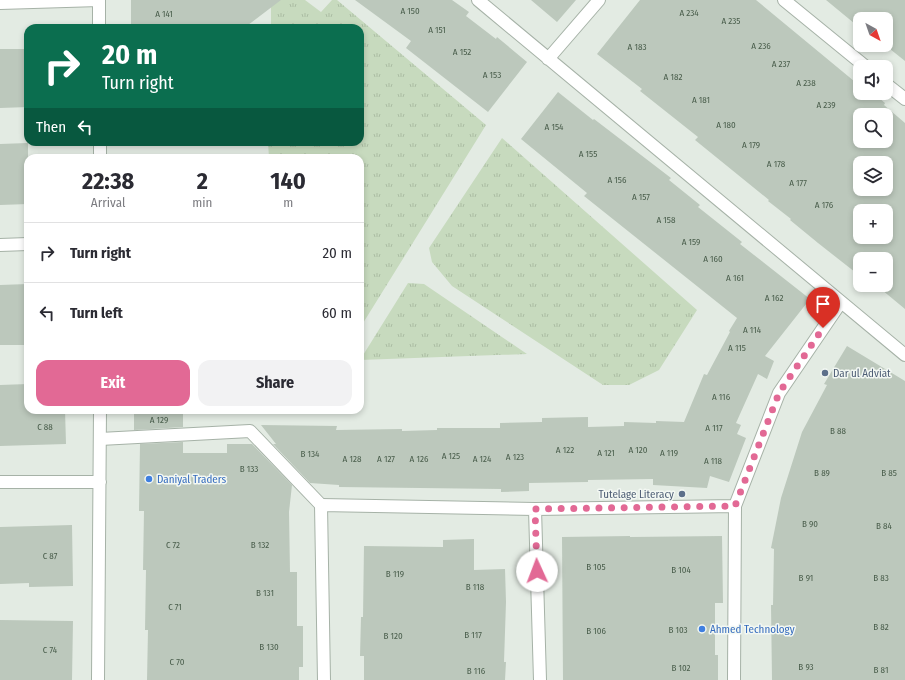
<!DOCTYPE html>
<meta charset="utf-8">
<style>
body{margin:0;font-family:"Fira Sans Condensed",sans-serif;background:#f2f2f3;color:#2b2b33;height:100vh;display:flex;flex-direction:column;font-size:15px;white-space:nowrap}
*{box-sizing:border-box;margin:0}
p{font-size:13px;color:#7c7c81}
.icon{flex:none;width:22px;height:22px;fill:none;stroke:currentColor;stroke-width:2;stroke-linecap:round;stroke-linejoin:round}
.map{position:relative;flex:1;overflow:hidden}
.sheet{position:absolute;left:24px;top:154px;width:340px;height:260px;display:flex;flex-direction:column;background:#fff;border-radius:12px;box-shadow:0 2px 6px #0003}
.sheet>*{flex:none}
.top-card{position:absolute;left:24px;top:24px;width:340px;height:122px;border-radius:12px;box-shadow:0 2px 6px #0003;background:#0b6e4f;color:#fff;overflow:hidden}
.needle{width:26px;rotate:140deg}
.buttons{position:absolute;left:853px;top:12px;display:grid;gap:8px}
.buttons a{display:grid;place-items:center;width:40px;height:40px;border-radius:8px;background:#fff;box-shadow:0 2px 6px #0003;font-size:20px}
.pin{position:absolute;display:grid;place-items:center;width:34px;height:34px;color:#fff;margin:-41px -17px;border-radius:50% 50% 50% 0;rotate:-45deg;box-shadow:0 0 4px #0007}
.pin .icon{rotate:45deg}
.me{position:absolute;width:44px;margin:-22px;rotate:358deg;stroke-linejoin:round;filter:drop-shadow(0 0 3px #0008)}
.turn{display:flex;align-items:center;gap:14px;height:84px;padding:0 12px;font-size:18px}
.turn .icon{width:52px;height:52px;stroke-width:2.5}
.turn b{display:block;font-size:28px;line-height:34px}
.then{display:flex;align-items:center;height:38px;padding:0 12px;background:#0003;gap:8px;font-size:15px}
.eta{display:flex;justify-content:space-evenly;align-items:center;height:68px;text-align:center}
.eta b{font-size:24px;font-weight:700;line-height:28px}
.button{display:flex;gap:8px;margin-top:auto;padding:8px 12px}
.button a{flex:1;height:46px;border-radius:12px;background:#e26995;color:#fff;font-size:16px;font-weight:700;line-height:46px;text-align:center}
.button a+a{background:#f2f2f3;color:#2b2b33}
ul{padding:0;list-style:none}
li{display:flex;align-items:center;gap:12px;height:60px;padding:0 12px;border-top:1px solid #e1e1e2}
li div{flex:1}
li b{display:block;font-size:15px}
li em{font-style:normal}
.map>svg:first-child{display:block}
.grass{fill:url(#grass-tufts)}
.building{fill:#bcc8bc;fill-rule:evenodd}
.lines{fill:none;stroke-linecap:round;stroke-linejoin:round}
.service-casing{stroke:#a6b2a7;stroke-width:14}
.minor-casing{stroke:#a6b2a7;stroke-width:14}
.service{stroke:#fff;stroke-width:12}
.minor{stroke:#fff;stroke-width:12}
.route{stroke:#e26995;stroke-width:7;stroke-dasharray:0 12.6}
.service-dot{fill:#5c6f8a;stroke:#f3f8f3;stroke-width:1.5}
.shop-dot{fill:#3f7fe0;stroke:#f3f8f3;stroke-width:1.5}
.labels{text-anchor:middle;stroke-width:3;stroke-linejoin:round;paint-order:stroke}
.number-label{font-size:9px;fill:#4a5e4c}
.service-label{font-size:11px;fill:#4e5e75;stroke:#f3f8f3;text-anchor:start}
.shop-label{font-size:11px;fill:#366cbe;stroke:#f3f8f3;text-anchor:start}
</style>
<div class="map">
<svg width="905" height="680" viewBox="0 0 905 680">
<defs>
<pattern id="grass-tufts" width="24" height="20" patternUnits="userSpaceOnUse"><rect width="24" height="20" fill="#c7dabe"/><path d="M3 7l-1-3M5 7V3M7 7l1-3M15 17l-1-3M17 17v-4M19 17l1-3" fill="none" stroke="#abbca3"/></pattern>
</defs>
<rect width="100%" height="100%" fill="#e3ebe3"/>
<path class="grass" d="M 275,0 L 305,0 L 321,12 L 332,0 L 337,0 L 486,125 L 360,328 L 360,158 L 269,158 L 268,142 L 360,142 L 360,28 L 271,28 L 271,7 Z
M 502,138 L 697,310 L 659,370 L 629,385 L 603,385 L 452,286 L 432,262 L 429,248 Z
M 408,283 L 424,284 L 527,354 L 360,360 Z"/>
<path class="building" d="M 131,0 L 281,0 L 244,28 L 131,28 Z
M 355,0 L 452,0 L 469,12 L 466,16 L 496,39 L 497,37 L 527,62 L 488,112 L 406,48 L 411,41 Z
M 531,0 L 576,0 L 557,22 Z
M 640,0 L 756,0 L 860,86 L 860,93 L 873,93 L 885,103 L 884,105 L 905,123 L 905,309 L 876,285 L 886,285 L 886,259 L 860,259 L 860,276 L 818,243 L 790,220 L 791,219 L 768,201 L 769,200 L 695,140 L 698,137 L 640,91 L 642,89 L 597,54 ZM 860,115 L 886,115 L 886,141 L 860,141 ZM 860,163 L 886,163 L 886,189 L 860,189 ZM 860,211 L 886,211 L 886,237 L 860,237 Z
M 826,0 L 905,0 L 905,61 L 885,45 L 886,19 L 860,19 L 860,28 Z
M 0,49 L 28,49 L 28,107 L 0,108 Z
M 558,92 L 593,120 L 594,119 L 671,178 L 669,180 L 700,205 L 698,207 L 742,242 L 740,244 L 810,299 L 765,356 L 774,361 L 767,379 L 758,374 L 736,423 L 741,425 L 737,434 L 746,438 L 729,482 L 710,476 L 707,488 L 653,485 L 653,479 L 588,480 L 588,482 L 529,483 L 529,491 L 501,492 L 501,489 L 339,487 L 339,485 L 310,483 L 273,444 L 276,444 L 261,425 L 337,426 L 336,430 L 402,429 L 402,431 L 437,430 L 437,428 L 500,428 L 500,423 L 542,422 L 542,418 L 588,417 L 588,427 L 624,426 L 624,422 L 656,423 L 656,421 L 684,422 L 704,374 L 707,375 L 730,332 L 729,331 L 737,318 L 584,196 L 587,193 L 521,139 Z
M 28,143 L 28,204 L 0,205 L 0,144 Z
M 28,284 L 28,345 L 0,345 L 0,285 Z
M 847,346 L 905,381 L 905,680 L 772,680 L 771,605 L 773,605 L 774,549 L 771,548 L 781,498 L 802,432 L 827,385 L 824,384 Z
M 28,384 L 28,410 L 65,410 L 66,444 L 0,446 L 0,385 Z
M 134,410 L 183,410 L 183,427 L 134,430 Z
M 183,442 L 183,453 L 227,453 L 227,444 L 252,444 L 292,485 L 289,512 L 290,572 L 297,572 L 297,626 L 303,626 L 303,667 L 299,667 L 299,680 L 147,680 L 148,630 L 145,630 L 146,570 L 143,570 L 144,511 L 139,511 L 140,444 Z
M 72,525 L 73,586 L 29,587 L 29,583 L 0,584 L 0,527 Z
M 630,536 L 630,537 L 722,536 L 723,603 L 715,603 L 715,655 L 718,655 L 718,680 L 563,680 L 562,537 Z
M 474,539 L 474,570 L 505,569 L 506,602 L 504,662 L 506,662 L 505,680 L 364,680 L 364,656 L 360,656 L 361,617 L 363,617 L 364,546 L 443,547 L 443,540 Z
M 0,620 L 73,621 L 72,680 L 0,680 Z"/>
<g class="lines">
<g class="service-casing">
<path id="service" d="M 100,439 L 250,431 L 321,505"/>
</g>
<g class="minor-casing">
<path id="minor" d="M 478,0 L 905,355
M 784,0 L 866,67
M 0,3 L 99,0 L 99,28
M 548,59 L 599,0
M 886,84 L 905,99
M 100,142 L 100,158
M 0,245 L 28,244
M 0,482 L 100,482
M 535,509 L 540,680
M 98,680 L 100,410
M 324,680 L 321,505 L 535,509 L 735,506
M 734,680 L 735,506 L 779,393 L 841,302"/>
</g>
<use href="#service" class="service"/>
<use href="#minor" class="minor"/>
</g>
<g class="lines">
<path class="route" d="M 537,571 L 535,509 L 735,506 L 779,393 L 823,328"/>
</g>
<g class="service-dot">
<circle cx="825" cy="373" r="4"/>
<circle cx="682" cy="494" r="4"/>
</g>
<g class="shop-dot">
<circle cx="149" cy="479" r="4"/>
<circle cx="702" cy="629" r="4"/>
</g>
<g class="labels">
<g class="number-label">
<text x="410" y="14">A 150</text>
<text x="689" y="16">A 234</text>
<text x="164" y="17">A 141</text>
<text x="731" y="24">A 235</text>
<text x="437" y="33">A 151</text>
<text x="761" y="49">A 236</text>
<text x="637" y="50">A 183</text>
<text x="462" y="55">A 152</text>
<text x="781" y="67">A 237</text>
<text x="492" y="78">A 153</text>
<text x="673" y="80">A 182</text>
<text x="806" y="86">A 238</text>
<text x="701" y="103">A 181</text>
<text x="826" y="108">A 239</text>
<text x="726" y="128">A 180</text>
<text x="554" y="130">A 154</text>
<text x="751" y="148">A 179</text>
<text x="588" y="157">A 155</text>
<text x="776" y="167">A 178</text>
<text x="617" y="183">A 156</text>
<text x="798" y="186">A 177</text>
<text x="641" y="200">A 157</text>
<text x="824" y="208">A 176</text>
<text x="666" y="223">A 158</text>
<text x="691" y="245">A 159</text>
<text x="713" y="262">A 160</text>
<text x="735" y="281">A 161</text>
<text x="774" y="301">A 162</text>
<text x="752" y="333">A 114</text>
<text x="737" y="351">A 115</text>
<text x="721" y="400">A 116</text>
<text x="159" y="423">A 129</text>
<text x="45" y="430">C 88</text>
<text x="714" y="431">A 117</text>
<text x="838" y="434">B 88</text>
<text x="565" y="453">A 122</text>
<text x="638" y="453">A 120</text>
<text x="606" y="456">A 121</text>
<text x="669" y="456">A 119</text>
<text x="310" y="457">B 134</text>
<text x="451" y="459">A 125</text>
<text x="515" y="460">A 123</text>
<text x="352" y="462">A 128</text>
<text x="386" y="462">A 127</text>
<text x="419" y="462">A 126</text>
<text x="482" y="462">A 124</text>
<text x="713" y="464">A 118</text>
<text x="249" y="472">B 133</text>
<text x="822" y="476">B 89</text>
<text x="889" y="476">B 85</text>
<text x="810" y="527">B 90</text>
<text x="884" y="529">B 84</text>
<text x="173" y="548">C 72</text>
<text x="260" y="548">B 132</text>
<text x="50" y="559">C 87</text>
<text x="596" y="570">B 105</text>
<text x="681" y="573">B 104</text>
<text x="395" y="577">B 119</text>
<text x="806" y="581">B 91</text>
<text x="881" y="581">B 83</text>
<text x="475" y="590">B 118</text>
<text x="265" y="596">B 131</text>
<text x="175" y="610">C 71</text>
<text x="881" y="630">B 82</text>
<text x="678" y="633">B 103</text>
<text x="596" y="634">B 106</text>
<text x="473" y="638">B 117</text>
<text x="393" y="639">B 120</text>
<text x="269" y="650">B 130</text>
<text x="50" y="653">C 74</text>
<text x="177" y="665">C 70</text>
<text x="806" y="670">B 93</text>
<text x="681" y="671">B 102</text>
<text x="881" y="673">B 81</text>
<text x="476" y="674">B 116</text>
</g>
<g class="service-label">
<text x="833" y="377">Dar ul Adviat</text>
<text x="674" y="498" text-anchor="end">Tutelage Literacy</text>
</g>
<g class="shop-label">
<text x="157" y="483">Daniyal Traders</text>
<text x="710" y="633">Ahmed Technology</text>
</g>
</g>
</svg>
<div class="buttons">
<a><svg class="needle" viewBox="-14 -14 28 28"><path d="M0-13l5 13h-10z" fill="#e53935"/><path d="M0 13l5-13h-10z" fill="#7c7c81"/></svg></a>
<a><svg class="icon" aria-label="sound" viewBox="0 0 24 24"><path d="M4 9h4l5-4v14l-5-4H4zM17 9q2 3 0 6"/></svg></a>
<a><svg class="icon" aria-label="search" viewBox="0 0 24 24"><circle cx="10" cy="10" r="6"/><path d="M15 15l6 6"/></svg></a>
<a><svg class="icon" aria-label="layers" viewBox="0 0 24 24"><path d="M12 4l9 5-9 5-9-5zM3 14l9 5 9-5"/></svg></a>
<a>+</a>
<a>−</a>
</div>
<div class="pin" style="left:823px;top:328px;background:#d93025"><svg class="icon" aria-label="arrive" viewBox="0 0 24 24"><path d="M6 21V4h12l-3 4 3 4H6"/></svg></div>
<svg class="me" style="left:537px;top:571px" viewBox="-20 -20 40 40"><circle r="19" fill="#fff"/><path d="M0-13L10 11 0 6-10 11z" fill="#e26995"/></svg>
<div class="top-card">
<div class="turn"><svg class="icon" aria-label="right" viewBox="0 0 24 24"><path d="M7 20v-9h11M14 6l5 5-5 5"/></svg><div><b>20 m</b>Turn right</div></div>
<div class="then">Then<svg class="icon" aria-label="left" viewBox="0 0 24 24"><path d="M17 20v-9H6M10 6l-5 5 5 5"/></svg></div>
</div>
<section class="sheet">
<div class="eta">
<div><b>22:38</b><p>Arrival</p></div>
<div><b>2</b><p>min</p></div>
<div><b>140</b><p>m</p></div>
</div>
<ul>
<li><svg class="icon" aria-label="right" viewBox="0 0 24 24"><path d="M7 20v-9h11M14 6l5 5-5 5"/></svg><div><b>Turn right</b></div><em>20 m</em></li>
<li><svg class="icon" aria-label="left" viewBox="0 0 24 24"><path d="M17 20v-9H6M10 6l-5 5 5 5"/></svg><div><b>Turn left</b></div><em>60 m</em></li>
</ul>
<div class="button"><a>Exit</a><a>Share</a></div>
</section>
</div>
